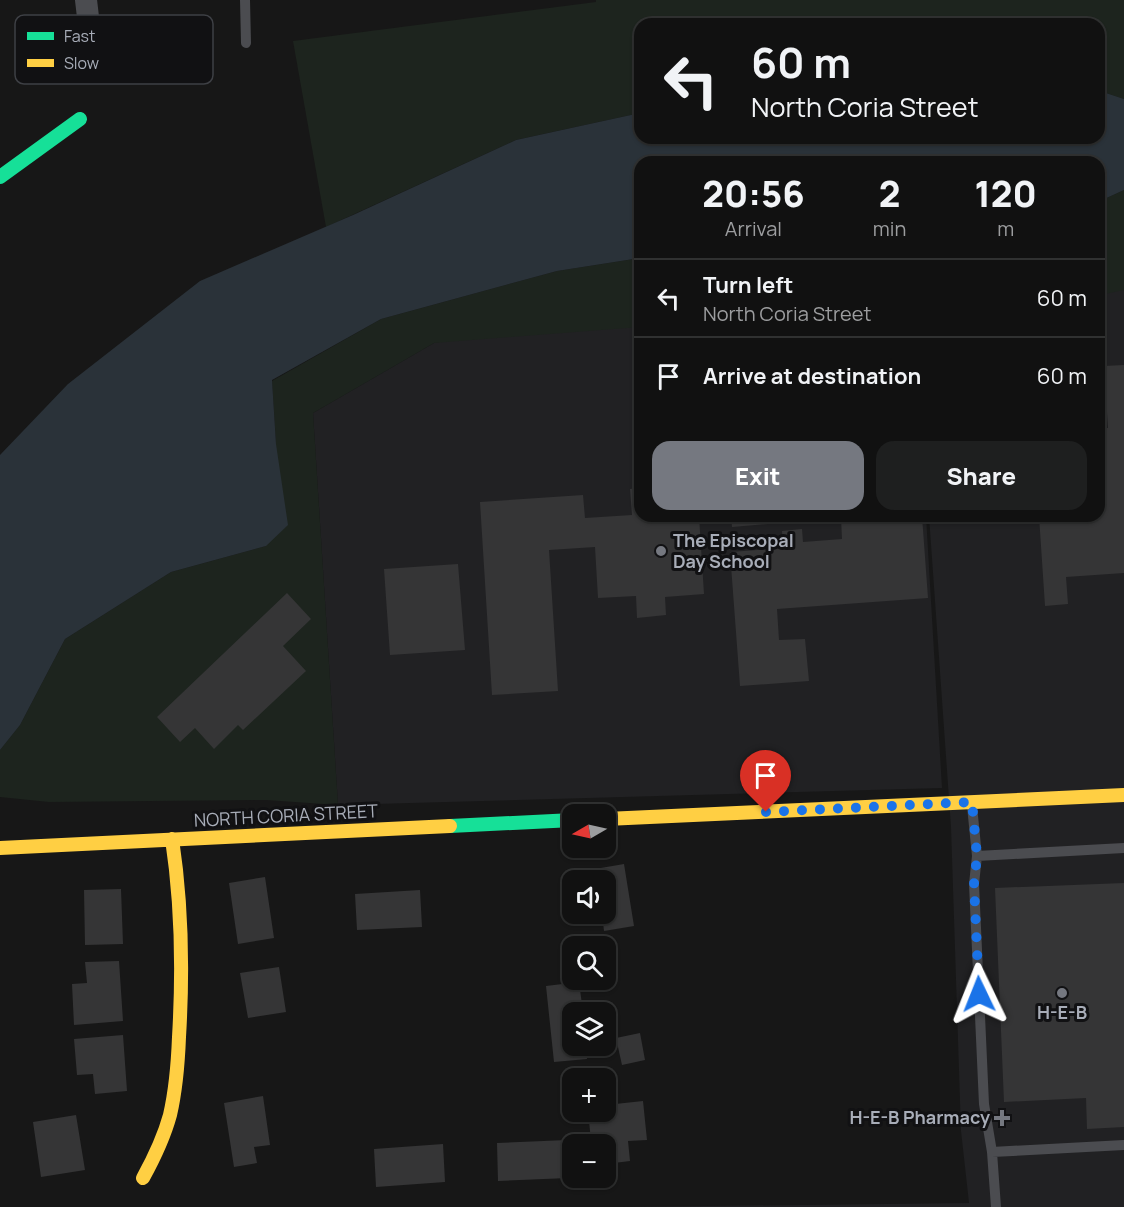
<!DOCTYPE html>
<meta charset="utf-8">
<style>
body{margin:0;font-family:Manrope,sans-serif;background:#1e1f1f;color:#f1f3f6;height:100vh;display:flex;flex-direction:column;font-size:22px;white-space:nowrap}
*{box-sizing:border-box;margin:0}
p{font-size:20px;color:#9c9d9f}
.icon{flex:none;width:33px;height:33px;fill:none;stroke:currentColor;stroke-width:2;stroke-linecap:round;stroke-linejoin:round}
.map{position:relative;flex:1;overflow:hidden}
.side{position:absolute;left:634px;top:156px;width:471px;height:366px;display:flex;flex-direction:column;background:#111;border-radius:18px;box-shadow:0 2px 4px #0004,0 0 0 2px #303131}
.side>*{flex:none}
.hud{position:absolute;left:634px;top:18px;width:471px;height:126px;border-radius:18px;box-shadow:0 2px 4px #0004,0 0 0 2px #303131;background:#111;color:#f1f3f6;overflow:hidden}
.needle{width:39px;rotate:261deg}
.fabs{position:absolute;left:562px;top:804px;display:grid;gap:12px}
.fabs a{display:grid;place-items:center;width:54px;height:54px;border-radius:12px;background:#111;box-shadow:0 2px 4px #0004,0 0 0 2px #303131;font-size:30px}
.pin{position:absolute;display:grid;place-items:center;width:51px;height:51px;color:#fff;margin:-62px -26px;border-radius:50% 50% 50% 0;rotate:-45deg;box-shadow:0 0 6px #0007}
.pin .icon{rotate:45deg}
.me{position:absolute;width:66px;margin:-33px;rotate:358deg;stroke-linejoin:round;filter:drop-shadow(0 0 4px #0008)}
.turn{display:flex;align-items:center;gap:21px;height:126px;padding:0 18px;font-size:27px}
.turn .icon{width:78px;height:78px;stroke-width:2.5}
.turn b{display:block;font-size:42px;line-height:51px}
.eta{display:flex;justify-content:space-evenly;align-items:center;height:102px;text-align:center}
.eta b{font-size:36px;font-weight:800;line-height:42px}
.action{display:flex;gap:12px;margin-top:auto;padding:12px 18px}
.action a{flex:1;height:69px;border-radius:18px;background:#757880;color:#fff;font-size:24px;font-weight:800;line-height:69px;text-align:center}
.action a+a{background:#1e1f1f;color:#f1f3f6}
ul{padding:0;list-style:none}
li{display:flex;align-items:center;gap:18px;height:78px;padding:0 18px;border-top:2px solid #303131}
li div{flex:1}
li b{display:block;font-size:22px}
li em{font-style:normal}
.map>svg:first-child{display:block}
.built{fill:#212123}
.green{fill:#1d241e}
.water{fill:#2a3239}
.building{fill:#353536}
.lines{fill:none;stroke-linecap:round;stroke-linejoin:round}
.lane{stroke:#4b4c50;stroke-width:10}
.street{stroke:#4b4c50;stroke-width:22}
.fast{stroke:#16e098;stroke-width:14}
.slow{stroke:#ffcf43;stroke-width:14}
.route{stroke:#1a73e8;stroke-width:10;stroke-dasharray:0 18}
.poi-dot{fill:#757880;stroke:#111113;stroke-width:2}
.labels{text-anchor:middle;stroke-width:6;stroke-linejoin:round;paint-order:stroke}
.poi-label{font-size:18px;font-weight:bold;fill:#a8adb8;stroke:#111113;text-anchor:start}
.street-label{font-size:18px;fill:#a8adb8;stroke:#111113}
.key{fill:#111113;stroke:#3e4045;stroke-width:1.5}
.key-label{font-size:16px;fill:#a8adb8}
</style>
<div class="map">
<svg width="1124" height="1207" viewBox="0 0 1124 1207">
<rect width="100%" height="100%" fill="#171717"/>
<path class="built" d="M 1124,269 L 1124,1207 L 623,1207 L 969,1203 L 961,1131 L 951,827 L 929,516 L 1100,516 L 1100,270 Z
M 640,308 L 640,516 L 926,516 L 942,788 L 338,805 L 313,413 L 434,343 Z"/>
<path class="green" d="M 596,0 L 1124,0 L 1124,99 L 1100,91 L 1100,24 L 640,24 L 640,113 L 516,140 L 326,227 L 293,41 L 596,2 Z
M 1124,190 L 1124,290 L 1100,295 L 1100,201 Z
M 640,258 L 640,327 L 434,343 L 313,413 L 338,805 L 266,800 L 49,802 L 0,797 L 0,750 L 20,725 L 65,639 L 171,572 L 266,546 L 276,444 L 272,381 L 381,319 L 557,271 Z"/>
<path class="water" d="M 1100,91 L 1124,99 L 1124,190 L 1100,201 L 1100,162 L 640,162 L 640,258 L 557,271 L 381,319 L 272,380 L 276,444 L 288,525 L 266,546 L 171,572 L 65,639 L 20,725 L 0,750 L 0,455 L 68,384 L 200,281 L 353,215 L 516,140 L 640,113 L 640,138 L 1100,138 Z"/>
<path class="building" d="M 1124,365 L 1124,573 L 1066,577 L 1068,604 L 1045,606 L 1039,516 L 1100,516 L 1100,428 L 1108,428 L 1104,366 Z
M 640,488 L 640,516 L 699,516 L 704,594 L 665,597 L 666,615 L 637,618 L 636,596 L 598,598 L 595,547 L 549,550 L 558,691 L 492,695 L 480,502 L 583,495 L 585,518 L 632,515 L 630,489 Z
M 731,516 L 922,516 L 928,598 L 777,609 L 779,640 L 805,639 L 809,681 L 740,686 L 730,552 L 783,548 L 782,531 L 802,529 L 803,542 L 842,539 L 841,518 L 732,527 Z
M 458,564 L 465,650 L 390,655 L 384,569 Z
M 287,593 L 311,619 L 283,646 L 306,671 L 243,730 L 238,725 L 214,749 L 195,728 L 180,742 L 157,717 Z
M 624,864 L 634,926 L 604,931 L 602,914 L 606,914 L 606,880 L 597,880 L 595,869 Z
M 265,877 L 274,938 L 238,944 L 229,883 Z
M 1124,883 L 1124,1127 L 1087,1129 L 1086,1098 L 1004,1102 L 995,888 Z
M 121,889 L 123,944 L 85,945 L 84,890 Z
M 420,890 L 422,927 L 357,930 L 355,894 Z
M 119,961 L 123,1021 L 74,1025 L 72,984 L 87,983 L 85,962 Z
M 279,967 L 286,1012 L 248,1018 L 240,973 Z
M 579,982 L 583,1012 L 573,1012 L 573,1046 L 586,1046 L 587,1059 L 554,1062 L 546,986 Z
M 640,1033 L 645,1060 L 622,1065 L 616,1038 Z
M 123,1035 L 127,1091 L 95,1094 L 93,1074 L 77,1075 L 74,1039 Z
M 263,1096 L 270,1145 L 254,1147 L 257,1163 L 234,1167 L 224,1103 Z
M 643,1101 L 647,1140 L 628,1141 L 630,1161 L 606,1164 L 606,1144 L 582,1144 L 582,1140 L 591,1140 L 588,1112 L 606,1112 L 606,1105 Z
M 76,1115 L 85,1170 L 41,1177 L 33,1122 Z
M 567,1140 L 568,1178 L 498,1181 L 497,1143 Z
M 443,1144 L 445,1182 L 376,1187 L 374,1149 Z"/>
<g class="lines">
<path class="lane" d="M 245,0 L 246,43
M 972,806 L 977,856
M 992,1152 L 984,1104 L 974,884 L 977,856 L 1124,848
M 996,1207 L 992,1152 L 1124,1145"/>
<path class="street" d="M 86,0 L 88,17"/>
<path class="fast" d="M 0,177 L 80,119
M 450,826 L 573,820"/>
<path class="slow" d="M 606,819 L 1124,795
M 0,848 L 450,826
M 143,1178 C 154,1158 164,1137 170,1115 C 176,1089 178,1063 179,1037 C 183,970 182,905 172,839"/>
</g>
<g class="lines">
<path class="route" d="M 766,812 L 972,802 L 977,856 L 974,884 L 979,994"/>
</g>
<g class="poi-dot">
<circle cx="661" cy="551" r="6"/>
<circle cx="1062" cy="993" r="6"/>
<path d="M999 1109h6v6h6v6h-6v6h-6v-6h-6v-6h6z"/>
</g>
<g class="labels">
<g class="poi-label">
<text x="673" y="547">The Episcopal<tspan x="673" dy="21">Day School</tspan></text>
<text x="1062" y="1019" text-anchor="middle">H-E-B</text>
<text x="990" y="1124" text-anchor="end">H-E-B Pharmacy</text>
</g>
<g class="street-label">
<text transform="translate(286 816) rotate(-3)" y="6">NORTH CORIA STREET</text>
</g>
</g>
<rect x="15" y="15" width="198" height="69" rx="9" class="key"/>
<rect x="27" y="32" width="27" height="8" fill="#16e098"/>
<rect x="27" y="59" width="27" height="8" fill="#ffcf43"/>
<g class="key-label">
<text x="64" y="42">Fast</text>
<text x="64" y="69">Slow</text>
</g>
</svg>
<div class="fabs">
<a><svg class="needle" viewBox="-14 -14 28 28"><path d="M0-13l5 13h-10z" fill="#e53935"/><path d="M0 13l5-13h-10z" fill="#9c9d9f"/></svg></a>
<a><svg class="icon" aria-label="sound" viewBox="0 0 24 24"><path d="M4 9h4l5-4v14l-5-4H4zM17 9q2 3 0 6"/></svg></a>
<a><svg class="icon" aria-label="search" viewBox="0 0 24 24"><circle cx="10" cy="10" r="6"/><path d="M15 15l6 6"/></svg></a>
<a><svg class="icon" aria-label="layers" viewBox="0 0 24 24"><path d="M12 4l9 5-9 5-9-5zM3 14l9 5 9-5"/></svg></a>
<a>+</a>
<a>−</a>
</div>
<div class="pin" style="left:766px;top:812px;background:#d93025"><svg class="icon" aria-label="arrive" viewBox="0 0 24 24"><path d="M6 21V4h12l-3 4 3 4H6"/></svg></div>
<svg class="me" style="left:979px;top:994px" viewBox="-20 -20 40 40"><path d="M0-17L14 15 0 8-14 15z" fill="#1a73e8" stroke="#fff" stroke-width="4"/></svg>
<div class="hud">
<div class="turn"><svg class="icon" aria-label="left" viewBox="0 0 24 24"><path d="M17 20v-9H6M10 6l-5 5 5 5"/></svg><div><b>60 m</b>North Coria Street</div></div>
</div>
<section class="side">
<div class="eta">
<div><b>20:56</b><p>Arrival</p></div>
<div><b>2</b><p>min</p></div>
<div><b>120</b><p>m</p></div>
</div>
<ul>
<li><svg class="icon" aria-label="left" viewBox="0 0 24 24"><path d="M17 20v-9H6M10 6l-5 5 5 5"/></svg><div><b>Turn left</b><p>North Coria Street</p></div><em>60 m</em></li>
<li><svg class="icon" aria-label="arrive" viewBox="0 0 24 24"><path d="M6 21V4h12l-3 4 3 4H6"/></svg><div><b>Arrive at destination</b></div><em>60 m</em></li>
</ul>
<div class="action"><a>Exit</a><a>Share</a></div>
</section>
</div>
